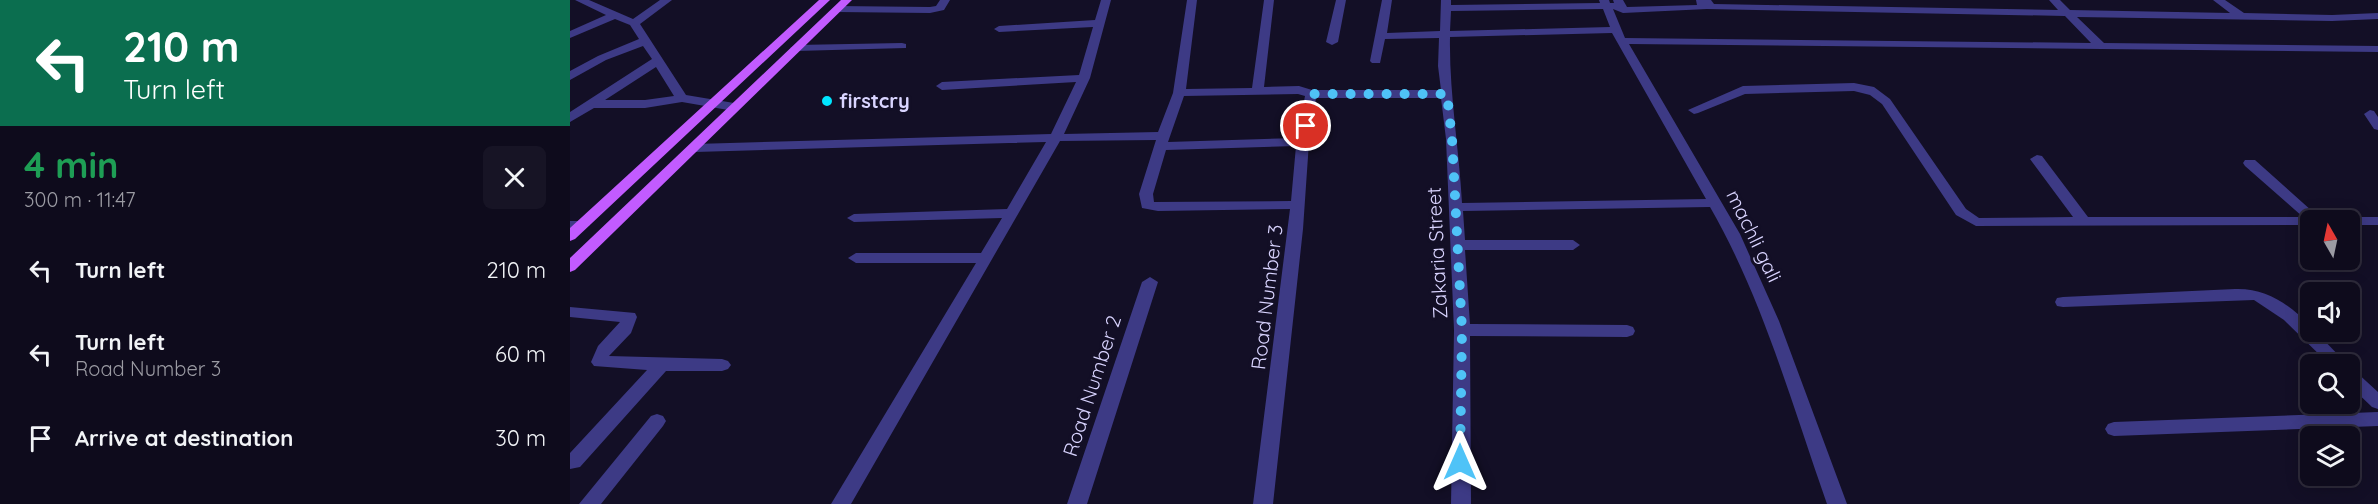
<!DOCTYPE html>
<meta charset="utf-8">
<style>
body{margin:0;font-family:Quicksand,sans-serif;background:#171425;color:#f1f3f6;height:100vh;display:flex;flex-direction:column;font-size:22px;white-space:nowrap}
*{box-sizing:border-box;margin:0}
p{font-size:20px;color:#9b9ba3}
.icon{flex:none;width:33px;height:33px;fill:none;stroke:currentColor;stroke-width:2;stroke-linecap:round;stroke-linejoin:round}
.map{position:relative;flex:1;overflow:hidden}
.details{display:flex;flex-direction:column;background:#0e0b1c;width:570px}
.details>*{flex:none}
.banner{background:#0b6e4f;color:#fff;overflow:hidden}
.needle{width:39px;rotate:351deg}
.controls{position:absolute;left:1730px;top:210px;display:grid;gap:12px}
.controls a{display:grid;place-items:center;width:60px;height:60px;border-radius:9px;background:#0e0b1c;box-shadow:0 3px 15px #0003,0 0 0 2px #2e2b3b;font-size:30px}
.pin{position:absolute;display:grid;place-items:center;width:51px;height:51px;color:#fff;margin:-26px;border:3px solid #fff;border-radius:50%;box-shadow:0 2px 6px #0007}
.me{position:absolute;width:66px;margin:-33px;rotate:0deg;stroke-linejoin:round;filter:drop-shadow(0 0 4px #0008)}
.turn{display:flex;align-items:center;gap:21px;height:126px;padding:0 24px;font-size:27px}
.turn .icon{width:78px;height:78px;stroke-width:2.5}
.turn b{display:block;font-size:42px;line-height:51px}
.round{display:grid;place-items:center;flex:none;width:63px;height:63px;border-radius:9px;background:#171425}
.headline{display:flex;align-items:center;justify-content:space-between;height:102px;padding:0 24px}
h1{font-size:36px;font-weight:700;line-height:45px;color:#1e9e55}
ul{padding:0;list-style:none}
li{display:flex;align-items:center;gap:18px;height:84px;padding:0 24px}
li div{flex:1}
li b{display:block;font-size:22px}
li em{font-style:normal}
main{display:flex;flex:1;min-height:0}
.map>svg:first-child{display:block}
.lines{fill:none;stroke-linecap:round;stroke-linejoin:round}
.minor{fill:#3d3a85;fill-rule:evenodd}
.major{fill:#c25bff;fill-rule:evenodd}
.route{stroke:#4fc3f7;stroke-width:10;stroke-dasharray:0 18}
.poi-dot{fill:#00e5ff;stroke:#130f26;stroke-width:2}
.labels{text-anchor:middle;stroke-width:6;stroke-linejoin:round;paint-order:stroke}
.poi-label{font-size:20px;font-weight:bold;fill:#d9d4ff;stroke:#130f26;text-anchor:start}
.street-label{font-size:20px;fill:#d9d4ff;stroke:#130f26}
</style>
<main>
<section class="details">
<div class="banner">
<div class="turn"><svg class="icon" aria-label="left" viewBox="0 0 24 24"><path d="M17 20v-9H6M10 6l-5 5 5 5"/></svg><div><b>210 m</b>Turn left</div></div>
</div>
<div class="headline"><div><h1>4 min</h1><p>300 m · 11:47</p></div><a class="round"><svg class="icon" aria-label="close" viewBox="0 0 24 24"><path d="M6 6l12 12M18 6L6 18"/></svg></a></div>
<ul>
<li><svg class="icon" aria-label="left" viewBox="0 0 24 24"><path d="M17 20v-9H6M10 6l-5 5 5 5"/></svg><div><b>Turn left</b></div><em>210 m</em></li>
<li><svg class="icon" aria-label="left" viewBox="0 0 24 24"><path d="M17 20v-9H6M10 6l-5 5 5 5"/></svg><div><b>Turn left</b><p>Road Number 3</p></div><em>60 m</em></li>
<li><svg class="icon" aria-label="arrive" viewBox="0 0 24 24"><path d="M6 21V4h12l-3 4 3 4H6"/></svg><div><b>Arrive at destination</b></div><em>30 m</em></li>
</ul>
</section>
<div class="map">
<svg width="1808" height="504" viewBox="0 0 1808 504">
<rect width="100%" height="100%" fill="#130f26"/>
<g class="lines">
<path class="minor" d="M 5,0 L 19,0 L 63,19 L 90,0 L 102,0 L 70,24 L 116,95 L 164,103 L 170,107 L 164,111 L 112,102 L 75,108 L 24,108 L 0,122 L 0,112 L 82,59 L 73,46 L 36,60 L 0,80 L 0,71 L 28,56 L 69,39 L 60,25 L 45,19 L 0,38 L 0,31 L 36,15 ZM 86,67 L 104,96 L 75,100 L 35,100 Z
M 370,0 L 380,0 L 374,10 L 360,13 L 267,12 L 262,9 L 267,6 L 360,7 L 366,6 Z
M 531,0 L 541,0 L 520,78 L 494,134 L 588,132 L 603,93 L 617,0 L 627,0 L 616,89 L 682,88 L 694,0 L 704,0 L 694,87 L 729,86 L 742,90 L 871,90 L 868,66 L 869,38 L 815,39 L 810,63 L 802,63 L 800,61 L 812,0 L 822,0 L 817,33 L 870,31 L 871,0 L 881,0 L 881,5 L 1030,3 L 1029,0 L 1039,0 L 1040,3 L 1044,3 L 1043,0 L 1053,0 L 1057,7 L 1127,5 L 1126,0 L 1141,0 L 1144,4 L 1488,10 L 1479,0 L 1490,0 L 1500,10 L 1660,13 L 1643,0 L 1655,0 L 1674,13 L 1762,15 L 1808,13 L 1808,19 L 1762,21 L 1507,17 L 1534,43 L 1808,46 L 1808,52 L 1059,44 L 1170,234 L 1209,321 L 1277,504 L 1257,504 C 1222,405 1193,299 1140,207 L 893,211 L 895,240 L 1003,240 L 1010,245 L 1003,250 L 895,250 L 900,324 L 1057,325 L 1063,327 L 1065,331 L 1063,335 L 1057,337 L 900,336 L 901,504 L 881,504 L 884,330 L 876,139 L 871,98 L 746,98 L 739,142 L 733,229 L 703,504 L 683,504 L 720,209 L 588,211 L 572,208 L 569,194 L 586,140 L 490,141 L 281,504 L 261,504 L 406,263 L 286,263 L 278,258 L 286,253 L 411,253 L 432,218 L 284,222 L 277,218 L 284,214 L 437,209 L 476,142 L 125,152 L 118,148 L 125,144 L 481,134 L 506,82 L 372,90 L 366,86 L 372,82 L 509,75 L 523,27 L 429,32 L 424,29 L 429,26 L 525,20 ZM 1033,9 L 1040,27 L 880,31 L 881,11 ZM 1043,9 L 1053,13 L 1137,9 L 1495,16 L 1521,43 L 1055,38 ZM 1042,33 L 1136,199 L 892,203 C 889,148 879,92 880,37 ZM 728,94 L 735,96 L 727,138 L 598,142 L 614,96 ZM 726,146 L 721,201 L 584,202 L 583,194 L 596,150 Z
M 766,0 L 776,0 L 768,42 L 762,45 L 756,42 Z
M 332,43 L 336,44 L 336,48 L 226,51 L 220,48 L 226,45 Z
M 1284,83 L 1304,87 L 1320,99 L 1396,209 L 1409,218 L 1503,217 L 1460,159 L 1467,155 L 1472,156 L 1518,217 L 1733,217 L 1675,166 L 1673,163 L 1675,160 L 1685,160 L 1752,220 L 1740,220 L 1740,225 L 1406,226 L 1386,215 L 1312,104 L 1300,95 L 1284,91 L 1175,94 L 1128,113 L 1124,114 L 1118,110 L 1173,86 Z
M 1800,110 L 1804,111 L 1808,117 L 1808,130 L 1804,129 L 1794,114 Z
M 1779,217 L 1808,217 L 1808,225 L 1779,225 L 1779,220 L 1772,220 Z
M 0,221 L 13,221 L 20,225 L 13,229 L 0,229 Z
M 580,277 L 588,282 L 517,504 L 497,504 L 572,282 Z
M 1665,289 C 1697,288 1718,304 1740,325 L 1740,332 L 1746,332 L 1777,364 L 1759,364 L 1714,320 L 1684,300 L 1493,307 L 1487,306 L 1485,302 L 1487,298 L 1493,297 Z
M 0,307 L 65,313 L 67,317 L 61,333 L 39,356 L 152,359 L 158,361 L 161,365 L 158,369 L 152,371 L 96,371 L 10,467 L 0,469 L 0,453 L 77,370 L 24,366 L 21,362 L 28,346 L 50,322 L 0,317 Z
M 1779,369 L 1785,371 L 1808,392 L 1808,409 L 1802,407 L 1779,385 Z
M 1808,412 L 1808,426 L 1544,436 L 1538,434 L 1535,429 L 1538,424 L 1544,422 Z
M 87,414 L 93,416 L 96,421 L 93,426 L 31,504 L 9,504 L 81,416 Z"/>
<path class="major" d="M 249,0 L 260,0 L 5,239 L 0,241 L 0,228 Z
M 271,0 L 282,0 L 5,270 L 0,272 L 0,258 Z"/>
</g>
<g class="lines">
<path class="route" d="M 736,126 L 741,94 L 877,94 L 882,139 L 892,330 L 890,462"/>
</g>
<circle class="poi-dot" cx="257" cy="101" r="6"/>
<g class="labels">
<g class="poi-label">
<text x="269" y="108">firstcry</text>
</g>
<g class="street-label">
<text transform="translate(1184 236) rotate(64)" y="7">machli gali</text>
<text transform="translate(867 253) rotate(-93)" y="7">Zakaria Street</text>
<text transform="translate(697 297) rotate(-83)" y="7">Road Number 3</text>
<text transform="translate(522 386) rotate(-72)" y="7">Road Number 2</text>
</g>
</g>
</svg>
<div class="controls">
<a><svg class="needle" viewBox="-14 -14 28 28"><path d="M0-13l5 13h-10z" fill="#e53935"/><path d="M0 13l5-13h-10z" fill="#9b9ba3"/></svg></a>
<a><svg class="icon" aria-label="sound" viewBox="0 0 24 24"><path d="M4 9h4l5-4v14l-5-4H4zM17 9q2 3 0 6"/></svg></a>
<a><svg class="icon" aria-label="search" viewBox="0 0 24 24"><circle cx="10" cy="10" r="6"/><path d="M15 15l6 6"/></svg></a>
<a><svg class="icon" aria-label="layers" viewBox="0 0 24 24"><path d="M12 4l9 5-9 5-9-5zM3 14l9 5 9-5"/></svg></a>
</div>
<div class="pin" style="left:736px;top:126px;background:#d93025"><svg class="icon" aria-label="arrive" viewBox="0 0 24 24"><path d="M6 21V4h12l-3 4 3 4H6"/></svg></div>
<svg class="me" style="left:890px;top:462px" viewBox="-20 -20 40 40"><path d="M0-17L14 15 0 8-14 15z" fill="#4fc3f7" stroke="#fff" stroke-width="4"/></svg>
</div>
</main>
